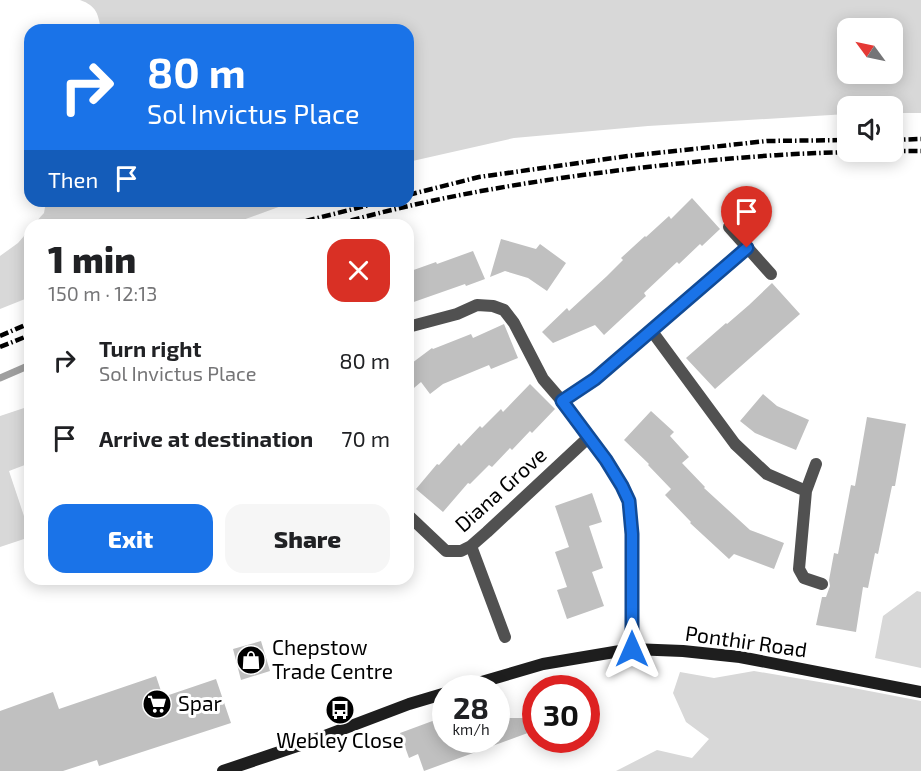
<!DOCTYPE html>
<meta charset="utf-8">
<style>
body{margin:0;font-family:"Exo 2",sans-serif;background:#f6f6f6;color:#202124;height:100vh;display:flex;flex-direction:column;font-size:22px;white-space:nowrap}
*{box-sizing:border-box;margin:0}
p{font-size:20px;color:#757577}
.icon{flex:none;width:33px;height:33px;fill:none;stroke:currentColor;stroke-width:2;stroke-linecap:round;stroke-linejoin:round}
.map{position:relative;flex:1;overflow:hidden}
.panel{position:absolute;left:24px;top:219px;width:390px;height:366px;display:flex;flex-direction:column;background:#fff;border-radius:18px;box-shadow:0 3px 15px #0003}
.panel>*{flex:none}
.top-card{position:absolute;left:24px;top:24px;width:390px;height:183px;border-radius:18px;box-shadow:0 3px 15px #0003;background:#1a73e8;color:#fff;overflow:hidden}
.needle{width:39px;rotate:303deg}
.buttons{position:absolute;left:837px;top:18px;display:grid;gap:12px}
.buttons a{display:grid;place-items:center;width:66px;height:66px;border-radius:12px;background:#fff;box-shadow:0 3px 15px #0003;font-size:30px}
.speed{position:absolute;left:432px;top:675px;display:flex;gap:12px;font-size:30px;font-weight:700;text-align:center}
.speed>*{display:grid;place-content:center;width:78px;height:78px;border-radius:50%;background:#fff;box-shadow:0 3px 15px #0003;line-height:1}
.speed small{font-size:15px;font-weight:400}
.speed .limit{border:9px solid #d22;background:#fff;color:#111}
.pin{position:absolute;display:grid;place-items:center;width:51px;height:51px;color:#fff;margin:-62px -26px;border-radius:50% 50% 50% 0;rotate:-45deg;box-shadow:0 0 6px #0007}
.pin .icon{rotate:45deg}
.me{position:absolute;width:66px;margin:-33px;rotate:0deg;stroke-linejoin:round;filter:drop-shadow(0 0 4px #0008)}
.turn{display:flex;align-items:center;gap:21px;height:126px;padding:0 24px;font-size:27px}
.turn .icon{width:78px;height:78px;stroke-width:2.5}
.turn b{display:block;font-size:42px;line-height:51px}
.then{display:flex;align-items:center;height:57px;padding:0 24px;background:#0003;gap:12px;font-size:22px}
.round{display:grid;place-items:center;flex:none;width:63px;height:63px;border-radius:18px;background:#f6f6f6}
.headline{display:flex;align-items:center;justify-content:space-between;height:102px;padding:0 24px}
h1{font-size:36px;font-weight:800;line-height:45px}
.action{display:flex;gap:12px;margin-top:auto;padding:12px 24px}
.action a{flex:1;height:69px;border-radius:18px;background:#1a73e8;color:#fff;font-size:24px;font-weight:800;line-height:69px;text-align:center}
.action a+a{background:#f6f6f6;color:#202124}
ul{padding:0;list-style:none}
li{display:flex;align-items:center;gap:18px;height:78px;padding:0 24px}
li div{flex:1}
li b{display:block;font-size:22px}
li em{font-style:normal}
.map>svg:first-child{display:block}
.green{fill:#d8d8d8;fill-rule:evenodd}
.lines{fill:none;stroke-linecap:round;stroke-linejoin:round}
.stream{stroke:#9f9f9f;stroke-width:7}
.building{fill:#c0c0c0}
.minor{stroke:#515151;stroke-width:12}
.secondary{stroke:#1e1e1e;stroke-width:12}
.rail{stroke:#000;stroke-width:4.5;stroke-dasharray:9 3 1.5 3;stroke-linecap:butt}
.route-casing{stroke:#114b97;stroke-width:15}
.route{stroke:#1a73e8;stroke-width:10}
.labels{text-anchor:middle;stroke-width:6;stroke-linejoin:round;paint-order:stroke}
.street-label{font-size:21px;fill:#000;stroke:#fff}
.poi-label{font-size:21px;fill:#000;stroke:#fff;text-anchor:start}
</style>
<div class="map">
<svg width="921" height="771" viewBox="0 0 921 771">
<rect width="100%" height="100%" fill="#fff"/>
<path class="green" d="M 80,0 L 921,0 L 921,113 L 893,113 L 892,106 L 848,106 L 847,114 L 648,126 L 514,138 L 408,162 L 408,30 L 101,30 C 98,14 97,6 80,0 ZM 848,28 L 892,28 L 892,74 L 848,74 Z
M 46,201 L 295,201 L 229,225 L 33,225 L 44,213 Z
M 30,229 L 30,297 L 0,309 L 0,256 L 18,243 Z
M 30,406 L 30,463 L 9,471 L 24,516 L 30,515 L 30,537 L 0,547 L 0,416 Z
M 917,591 L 921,592 L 921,668 L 875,658 L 883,616 Z
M 754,671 L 843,686 L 921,701 L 921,771 L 616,771 L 657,750 L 692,758 L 709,739 L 686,722 L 673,693 L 680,672 L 714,678 Z"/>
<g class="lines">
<path class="stream" d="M 0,378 L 30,365"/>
</g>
<path class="building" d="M 692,198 L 720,229 L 702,246 L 700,244 L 679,264 L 677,262 L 644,293 L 646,296 L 604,335 L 595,325 L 553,343 L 542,332 L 567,308 L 569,311 L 607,276 L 623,260 L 621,258 L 645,236 L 646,237 L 669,216 L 671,219 Z
M 501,239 L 536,249 L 540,244 L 566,263 L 547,291 L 528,278 L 505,271 L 490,277 Z
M 473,251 L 485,279 L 466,286 L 465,284 L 408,304 L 408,272 L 436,262 L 437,264 Z
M 772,283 L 800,314 L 715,389 L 686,358 L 726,323 L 727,324 L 749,305 Z
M 504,324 L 518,358 L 491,369 L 489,365 L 443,384 L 430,394 L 421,382 L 408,393 L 408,366 L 432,348 L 433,349 L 471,334 L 473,338 Z
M 530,384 L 555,409 L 532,433 L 530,431 L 512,450 L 510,448 L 492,467 L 489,465 L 470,484 L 468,483 L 443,512 L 416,489 L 437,464 L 439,465 L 459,443 L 461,446 L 480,426 L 482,428 L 501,409 L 503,412 Z
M 763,394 L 777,406 L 809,420 L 796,450 L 755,433 L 740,421 Z
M 651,411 L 674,432 L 670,436 L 689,457 L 682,463 L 705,487 L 704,488 L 750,530 L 784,543 L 774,569 L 734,554 L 729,559 L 690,523 L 691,522 L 665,495 L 671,489 L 648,465 L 649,464 L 624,440 Z
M 867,417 L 906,424 L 895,486 L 892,486 L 878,554 L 875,553 L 868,588 L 863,587 L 856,632 L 816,625 L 822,597 L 826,597 L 830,586 L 829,580 L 834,553 L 838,554 L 851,485 L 855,486 Z
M 592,493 L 602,522 L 589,526 L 603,568 L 592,572 L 604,606 L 567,619 L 557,590 L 567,587 L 555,552 L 569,547 L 555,506 Z
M 261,641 L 270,671 L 241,680 L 233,649 Z
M 156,676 L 163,697 L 216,679 L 231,723 L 99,766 L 97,760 L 63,771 L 0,771 L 0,711 L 53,692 L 59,709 Z
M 446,716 L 446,740 L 496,740 L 496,718 L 536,718 L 536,730 L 424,771 L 418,754 L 409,758 L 400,733 Z"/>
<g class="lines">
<path class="minor" d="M 729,227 L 771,274
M 408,327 L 457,314 L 477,305 L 493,306 L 504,310 L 514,323 L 543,379 L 562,401 L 606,460 L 622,486 L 629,501 L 632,534 L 632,649
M 651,330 L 735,444 L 767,474 L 806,491 L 799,569 L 804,578 L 822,584
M 562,401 L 595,379 L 747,247
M 806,491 L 816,464
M 408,515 L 446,551 L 461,551 L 471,546 L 487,532 L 589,437
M 471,546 L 505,637"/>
<path class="secondary" d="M 461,688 L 543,664 L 632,649 L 683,651 L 740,657 L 921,692
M 223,771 L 306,743 L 409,704 L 446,693"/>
<path class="rail" d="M 892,140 L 921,139
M 892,151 L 921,151
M 408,195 L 479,177 L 628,156 L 767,141 L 848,140
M 290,225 L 385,201
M 335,225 C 432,197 530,181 630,169 C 706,160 781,153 857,152
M 0,336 L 30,323
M 0,347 L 30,335"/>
</g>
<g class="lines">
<g class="route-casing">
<path id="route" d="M 632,649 L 632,534 L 629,501 L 622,486 L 606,460 L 562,401 L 595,379 L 747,248"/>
</g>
<use href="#route" class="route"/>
</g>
<defs>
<g id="shop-disc" transform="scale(1.5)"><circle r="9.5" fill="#000" stroke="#fff"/><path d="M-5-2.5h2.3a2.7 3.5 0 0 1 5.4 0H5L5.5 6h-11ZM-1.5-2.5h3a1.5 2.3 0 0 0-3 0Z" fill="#fff"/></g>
<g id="supermarket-disc" transform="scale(1.5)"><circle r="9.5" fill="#000" stroke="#fff"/><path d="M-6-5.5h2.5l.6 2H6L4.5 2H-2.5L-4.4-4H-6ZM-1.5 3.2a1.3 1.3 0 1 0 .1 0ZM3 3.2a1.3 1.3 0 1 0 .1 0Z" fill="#fff"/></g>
<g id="bus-disc" transform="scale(1.5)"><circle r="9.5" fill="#000" stroke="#fff"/><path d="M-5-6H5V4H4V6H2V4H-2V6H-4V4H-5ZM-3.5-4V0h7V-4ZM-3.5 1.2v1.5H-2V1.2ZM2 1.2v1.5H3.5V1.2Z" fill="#fff"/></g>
</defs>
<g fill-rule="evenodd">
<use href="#shop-disc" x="251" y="660"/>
<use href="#supermarket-disc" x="157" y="704"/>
<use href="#bus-disc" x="340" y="710"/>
</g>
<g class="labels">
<g class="street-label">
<text transform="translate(501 490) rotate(-42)" y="7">Diana Grove</text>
<text transform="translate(746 642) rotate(8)" y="7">Ponthir Road</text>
</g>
<g class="poi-label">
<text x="272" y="655">Chepstow<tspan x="272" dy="24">Trade Centre</tspan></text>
<text x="178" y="711">Spar</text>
<text x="340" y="748" text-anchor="middle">Webley Close</text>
</g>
</g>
</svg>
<div class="buttons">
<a><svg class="needle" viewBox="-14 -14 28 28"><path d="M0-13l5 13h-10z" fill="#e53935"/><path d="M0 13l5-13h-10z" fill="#757577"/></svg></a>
<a><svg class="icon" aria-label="sound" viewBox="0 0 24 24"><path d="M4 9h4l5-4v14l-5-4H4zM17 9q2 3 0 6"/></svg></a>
</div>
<div class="speed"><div>28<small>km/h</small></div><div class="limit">30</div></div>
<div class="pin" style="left:747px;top:248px;background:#d93025"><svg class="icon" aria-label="arrive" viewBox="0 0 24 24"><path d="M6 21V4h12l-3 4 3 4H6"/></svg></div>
<svg class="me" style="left:632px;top:649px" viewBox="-20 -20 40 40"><path d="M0-17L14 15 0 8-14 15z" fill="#1a73e8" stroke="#fff" stroke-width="4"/></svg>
<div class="top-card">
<div class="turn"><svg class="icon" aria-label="right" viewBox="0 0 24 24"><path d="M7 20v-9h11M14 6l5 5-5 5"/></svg><div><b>80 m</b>Sol Invictus Place</div></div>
<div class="then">Then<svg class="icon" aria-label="arrive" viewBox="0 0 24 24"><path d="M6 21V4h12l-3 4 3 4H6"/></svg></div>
</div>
<section class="panel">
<div class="headline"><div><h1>1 min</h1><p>150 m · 12:13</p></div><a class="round" style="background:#d93025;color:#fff"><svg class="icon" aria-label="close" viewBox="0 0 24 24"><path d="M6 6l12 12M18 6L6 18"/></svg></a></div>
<ul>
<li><svg class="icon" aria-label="right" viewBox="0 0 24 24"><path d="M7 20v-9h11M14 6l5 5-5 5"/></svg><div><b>Turn right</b><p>Sol Invictus Place</p></div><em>80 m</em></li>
<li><svg class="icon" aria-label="arrive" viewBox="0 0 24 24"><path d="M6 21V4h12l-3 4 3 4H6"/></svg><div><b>Arrive at destination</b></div><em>70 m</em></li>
</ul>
<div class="action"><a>Exit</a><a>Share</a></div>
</section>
</div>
